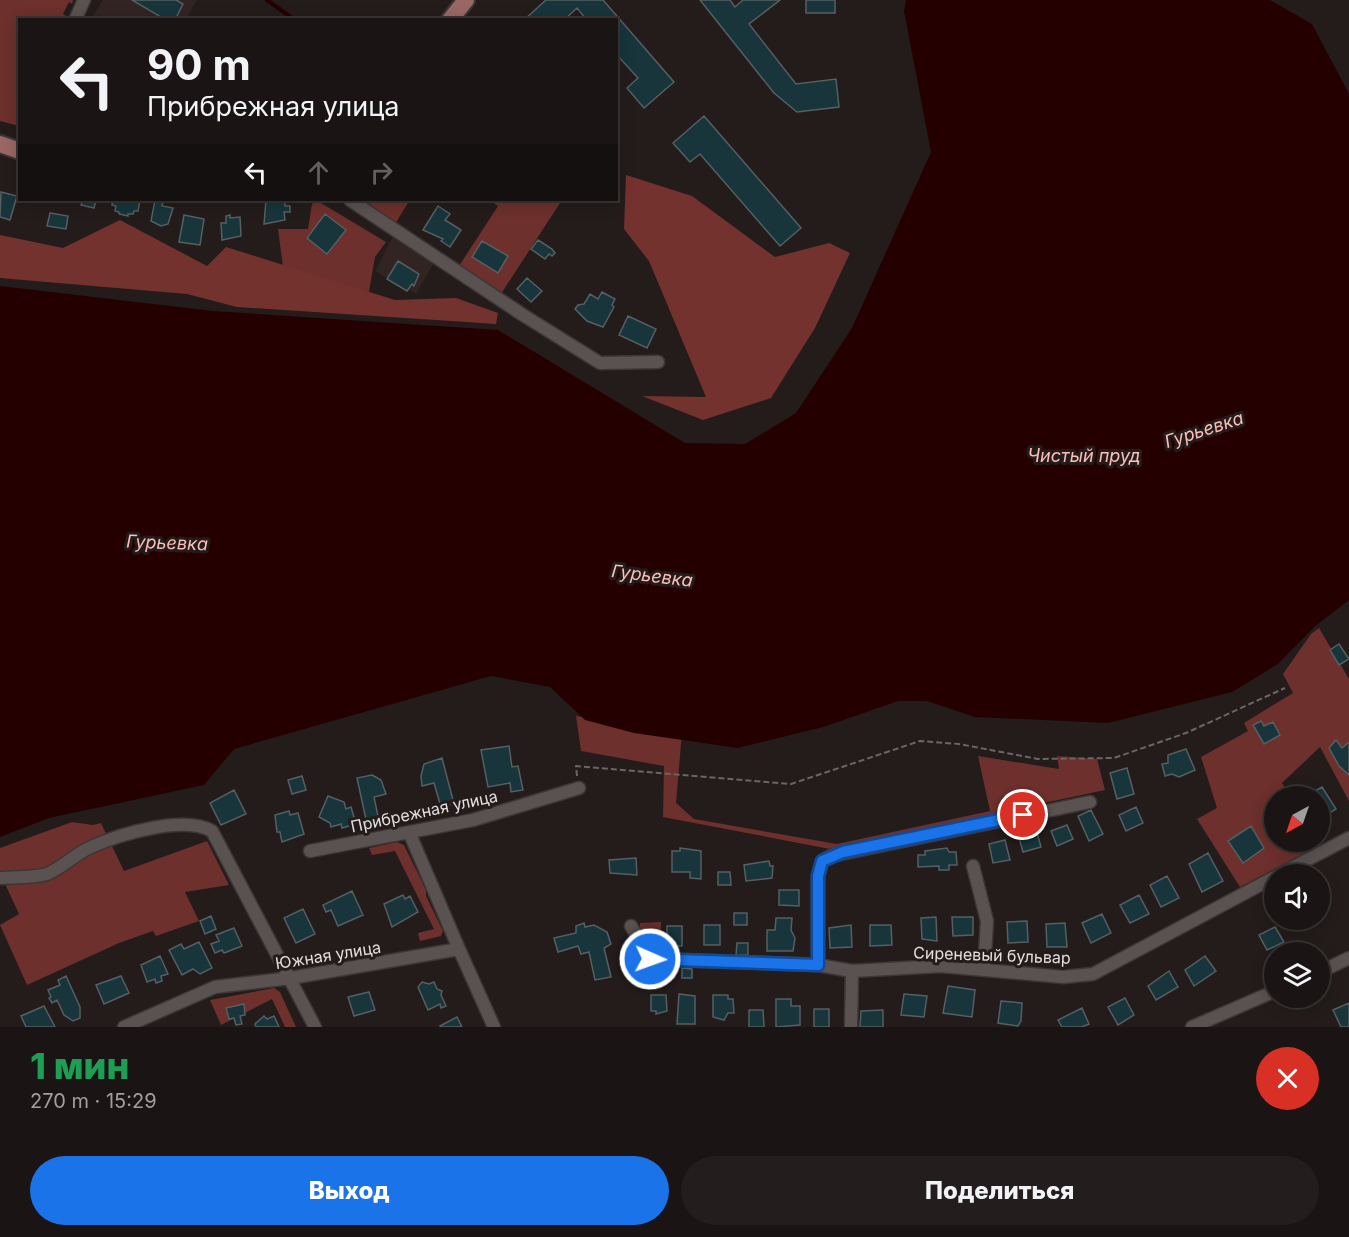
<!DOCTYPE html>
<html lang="ru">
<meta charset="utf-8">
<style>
body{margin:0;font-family:Inter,sans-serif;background:#231e1d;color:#f1f3f6;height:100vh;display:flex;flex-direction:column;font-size:22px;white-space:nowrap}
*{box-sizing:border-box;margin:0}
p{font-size:20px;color:#9f9fa0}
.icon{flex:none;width:33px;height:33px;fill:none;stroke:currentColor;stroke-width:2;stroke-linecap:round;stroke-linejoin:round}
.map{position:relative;height:1027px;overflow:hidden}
.drawer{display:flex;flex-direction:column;background:#1a1514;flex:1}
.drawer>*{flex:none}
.top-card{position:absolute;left:18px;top:18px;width:600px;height:183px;border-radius:0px;box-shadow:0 3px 15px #0003,0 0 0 2px #383434;background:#1a1514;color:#f1f3f6;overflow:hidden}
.needle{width:39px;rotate:220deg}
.controls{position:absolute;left:1264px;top:786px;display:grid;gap:12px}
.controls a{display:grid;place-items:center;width:66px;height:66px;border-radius:50%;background:#1a1514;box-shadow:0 3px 15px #0003,0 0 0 2px #383434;font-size:30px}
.pin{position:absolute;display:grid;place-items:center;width:51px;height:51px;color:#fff;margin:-26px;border:3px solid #fff;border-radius:50%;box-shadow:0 2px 6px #0007}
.me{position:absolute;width:66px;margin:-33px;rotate:92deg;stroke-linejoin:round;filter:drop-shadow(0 0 4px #0008)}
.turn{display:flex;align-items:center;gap:21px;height:126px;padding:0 30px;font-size:27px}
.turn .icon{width:78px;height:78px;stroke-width:2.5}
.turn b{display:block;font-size:42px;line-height:51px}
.lanes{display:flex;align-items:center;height:57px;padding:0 30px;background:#0003;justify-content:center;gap:30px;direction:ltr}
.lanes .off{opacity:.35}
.round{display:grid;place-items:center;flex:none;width:63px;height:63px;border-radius:32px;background:#231e1d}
.summary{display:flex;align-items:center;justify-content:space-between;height:102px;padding:0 30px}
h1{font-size:36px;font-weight:800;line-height:45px;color:#1e9e55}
.button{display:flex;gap:12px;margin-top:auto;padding:12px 30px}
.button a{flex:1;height:69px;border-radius:36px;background:#1a73e8;color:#fff;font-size:24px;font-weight:800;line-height:69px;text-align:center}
.button a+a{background:#231e1d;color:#f1f3f6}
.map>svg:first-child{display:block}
.built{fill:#312422}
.green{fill:#6d302c}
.forest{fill:#74322e}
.water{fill:#250000}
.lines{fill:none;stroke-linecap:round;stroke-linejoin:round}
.stream{stroke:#250000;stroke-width:4}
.building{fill:#17353b;stroke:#565f61;stroke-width:1.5}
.minor-casing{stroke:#3c3736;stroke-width:15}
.major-casing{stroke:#3c3736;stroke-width:20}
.path{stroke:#6b6564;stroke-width:2;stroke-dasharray:6 3;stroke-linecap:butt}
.minor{stroke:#5a5251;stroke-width:12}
.major{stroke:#9a6763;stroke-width:16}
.route-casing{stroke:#114b97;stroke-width:15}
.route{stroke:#1a73e8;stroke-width:10}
.labels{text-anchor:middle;stroke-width:6;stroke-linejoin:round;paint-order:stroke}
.street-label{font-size:16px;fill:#e5e0e0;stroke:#231c1b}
.water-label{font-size:18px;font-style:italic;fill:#febeb8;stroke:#231c1b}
</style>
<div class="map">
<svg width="1349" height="1027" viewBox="0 0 1349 1027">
<rect width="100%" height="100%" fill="#231c1b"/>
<path class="built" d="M 103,0 L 197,0 L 186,19 L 90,20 Z
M 395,233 L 437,257 L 416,294 L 375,271 Z"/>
<path class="green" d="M 0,0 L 73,0 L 72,4 L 69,2 L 63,14 L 68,17 L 67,19 L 20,20 L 19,126 L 0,121 Z
M 316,200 L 386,242 L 375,257 L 367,303 L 283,267 L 278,229 L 308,229 L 312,204 Z
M 355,200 L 410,200 L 393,227 Z
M 489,200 L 562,200 L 499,297 L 457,269 L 498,206 Z
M 1319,628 L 1349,679 L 1349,801 L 1320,747 L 1282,783 L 1290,796 L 1275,796 L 1275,842 L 1318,842 L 1320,845 L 1240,887 L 1197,819 L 1217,808 L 1201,757 L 1248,731 L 1244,723 L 1293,693 L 1283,674 L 1311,634 Z
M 576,716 L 638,727 L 682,732 L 676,803 L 694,819 L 837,844 L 990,811 L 978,756 L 1059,769 L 1057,756 L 1097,759 L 1105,790 L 830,849 L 663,817 L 664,766 L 581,751 Z
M 72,822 L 93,825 L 101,823 L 124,871 L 207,841 L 229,885 L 185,892 L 199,921 L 156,936 L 153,931 L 119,943 L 27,985 L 0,925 L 19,914 L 0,873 L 0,848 Z
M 397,842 L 404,845 L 426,890 L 426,896 L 443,931 L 441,936 L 420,941 L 418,933 L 434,929 L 395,851 L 372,855 L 369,848 Z
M 661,922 L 661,959 L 639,957 L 640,923 Z
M 274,988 L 280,992 L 296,1027 L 285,1027 L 272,999 L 221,1025 L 210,1000 Z"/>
<path class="forest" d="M 626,175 L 692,196 L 775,257 L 829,243 L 850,253 L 815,328 L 771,398 L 703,420 L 642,396 L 706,397 L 649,261 L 624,229 Z
M 120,220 L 207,266 L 226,247 L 395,300 L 456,298 L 498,313 L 496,324 L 237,307 L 187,294 L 0,278 L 0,235 L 63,248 Z"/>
<path class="water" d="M 906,0 L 1270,0 L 1312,24 L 1349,94 L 1349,600 L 1314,627 L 1278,664 L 1232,692 L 1108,723 L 975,717 L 927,701 L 898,701 L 823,727 L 738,748 L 634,733 L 585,720 L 550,687 L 491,676 L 234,749 L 204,785 L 49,818 L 0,837 L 0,286 L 213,311 L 498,330 L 685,443 L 745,444 L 796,413 L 852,328 L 931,152 L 904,11 Z"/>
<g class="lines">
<path class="stream" d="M 267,0 L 295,20"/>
</g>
<path class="building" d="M 132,0 L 176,0 L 183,4 L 175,20 L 166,20 Z
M 546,0 L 603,0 L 674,82 L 644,108 L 627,88 L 638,78 L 616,54 L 616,20 L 587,20 L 577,8 L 564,20 L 524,20 Z
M 700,0 L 730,0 L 735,7 L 743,0 L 780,0 L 749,24 L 796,84 L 836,79 L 839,107 L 797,112 L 774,93 Z
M 806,0 L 835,0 L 835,13 L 806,13 Z
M 704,116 L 801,228 L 780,246 L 700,154 L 690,162 L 673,143 Z
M 1,192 L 17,196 L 10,220 L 0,217 Z
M 83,200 L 96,200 L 94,208 L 81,205 Z
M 113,200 L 140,200 L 138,211 L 134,211 L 133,214 L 128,214 L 128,216 L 119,214 L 119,212 L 115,211 L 116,206 L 112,205 Z
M 155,200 L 163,201 L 162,206 L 173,208 L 168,224 L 161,226 L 151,221 Z
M 266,200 L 285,200 L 285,206 L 290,206 L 290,212 L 284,212 L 285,220 L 264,224 Z
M 438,206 L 450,214 L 445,220 L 461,230 L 450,247 L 441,241 L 443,239 L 423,230 Z
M 50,213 L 68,216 L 66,229 L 47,226 Z
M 325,214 L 346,230 L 327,254 L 307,238 Z
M 184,215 L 204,219 L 200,245 L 179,242 Z
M 230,215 L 230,218 L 240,217 L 241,236 L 222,240 L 221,223 L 226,223 L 226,216 Z
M 538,240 L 552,249 L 555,253 L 552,256 L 549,254 L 545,259 L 531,249 Z
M 482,241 L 508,256 L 498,273 L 472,257 Z
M 398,261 L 419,274 L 414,286 L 412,284 L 407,291 L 387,279 Z
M 527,278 L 542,291 L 531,302 L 517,289 Z
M 602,292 L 615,299 L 612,305 L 614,307 L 603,327 L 587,321 L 575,309 L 578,305 L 584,304 L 590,294 L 598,299 Z
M 628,316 L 656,329 L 647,348 L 619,335 Z
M 1339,644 L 1349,659 L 1339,665 L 1330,650 Z
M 1261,721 L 1264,726 L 1273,722 L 1280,735 L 1264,744 L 1253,725 Z
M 1336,740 L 1342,748 L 1349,742 L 1349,775 L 1339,766 L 1329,748 Z
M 509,746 L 512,767 L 518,766 L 523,790 L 511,792 L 510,783 L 488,787 L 481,750 Z
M 1186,749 L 1195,770 L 1179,777 L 1172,774 L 1165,776 L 1162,764 L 1168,763 L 1168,755 Z
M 442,758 L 454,804 L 441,807 L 434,783 L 422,786 L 421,776 L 424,764 Z
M 1127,768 L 1134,794 L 1117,799 L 1110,773 Z
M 372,775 L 381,780 L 386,794 L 374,797 L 379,821 L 367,824 L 357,778 Z
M 302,776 L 306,790 L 292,794 L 288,780 Z
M 1322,787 L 1336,809 L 1320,819 L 1320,796 L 1306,796 Z
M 234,790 L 246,814 L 221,825 L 210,803 Z
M 328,796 L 344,802 L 346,809 L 351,807 L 356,824 L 342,828 L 341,824 L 331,827 L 330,823 L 319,817 Z
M 1136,807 L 1143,823 L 1126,831 L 1119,815 Z
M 1091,810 L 1103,834 L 1089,841 L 1078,816 Z
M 289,811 L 290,815 L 298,813 L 304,834 L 282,842 L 280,832 L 277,832 L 275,815 Z
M 1067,825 L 1073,839 L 1057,846 L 1051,831 Z
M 1251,826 L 1264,848 L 1243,863 L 1228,841 Z
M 1036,829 L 1041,847 L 1023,852 L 1018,834 Z
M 1005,840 L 1010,860 L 993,863 L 989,844 Z
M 680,848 L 701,851 L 701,879 L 690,878 L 690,872 L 672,872 L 672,851 L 680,851 Z
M 947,848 L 949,852 L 956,852 L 957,865 L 949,865 L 949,870 L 939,870 L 939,866 L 918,867 L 918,855 L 925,855 L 925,851 Z
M 1208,853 L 1223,881 L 1202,892 L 1189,864 Z
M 636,858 L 637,875 L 610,873 L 609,860 Z
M 769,861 L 770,866 L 773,866 L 772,878 L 746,881 L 744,865 Z
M 718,872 L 730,872 L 731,885 L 718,885 Z
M 1167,876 L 1179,898 L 1161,907 L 1150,885 Z
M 779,890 L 799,890 L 799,906 L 779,905 Z
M 352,891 L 363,915 L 338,926 L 331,910 L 326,912 L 323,905 Z
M 403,895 L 405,899 L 410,896 L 418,912 L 392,927 L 384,904 Z
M 1139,895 L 1149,914 L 1130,923 L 1120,905 Z
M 303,909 L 315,934 L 296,943 L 284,918 Z
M 734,913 L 747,913 L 747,925 L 734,925 Z
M 1102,914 L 1111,933 L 1091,943 L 1082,923 Z
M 211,916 L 216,929 L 205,934 L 200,921 Z
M 936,917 L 937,941 L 922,939 L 921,918 Z
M 952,917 L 973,917 L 973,935 L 953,936 Z
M 776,918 L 792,918 L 791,930 L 795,938 L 793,951 L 767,951 L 767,930 L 775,930 Z
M 1027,921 L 1028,942 L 1008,943 L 1007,922 Z
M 584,923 L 585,927 L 594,925 L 607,932 L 611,944 L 604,948 L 611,977 L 595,980 L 589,952 L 581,954 L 578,946 L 558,952 L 554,938 L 576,933 L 576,926 Z
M 1065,923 L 1067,947 L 1047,947 L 1046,924 Z
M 704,925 L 720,925 L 720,945 L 704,945 Z
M 851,925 L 852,947 L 830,948 L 829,928 Z
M 870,925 L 891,925 L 892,945 L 870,946 Z
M 667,926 L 682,926 L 682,946 L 667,946 Z
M 1275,927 L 1284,942 L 1267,950 L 1259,935 Z
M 234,928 L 242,946 L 224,953 L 222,950 L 215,953 L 211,944 L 219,941 L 216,935 Z
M 647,935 L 652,935 L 652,943 L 647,942 Z
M 199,942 L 212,968 L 200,974 L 193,969 L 182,975 L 169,950 L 181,944 L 184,949 Z
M 737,943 L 748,943 L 748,955 L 736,955 Z
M 160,956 L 168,974 L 161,976 L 162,981 L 156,983 L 155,979 L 147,982 L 141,965 Z
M 1205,956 L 1216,971 L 1194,986 L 1185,970 Z
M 682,968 L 692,969 L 692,978 L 682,978 Z
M 1169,971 L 1178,987 L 1156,1000 L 1148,986 Z
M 66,976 L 80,1007 L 80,1018 L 73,1021 L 64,1015 L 57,1000 L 52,1003 L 49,998 L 51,997 L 48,990 L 60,985 L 58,980 Z
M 121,976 L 129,993 L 104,1004 L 96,985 Z
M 422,982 L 429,984 L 434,982 L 437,989 L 442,991 L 441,995 L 446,1006 L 441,1008 L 440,1004 L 428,1010 L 418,987 Z
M 948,986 L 975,990 L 972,1017 L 943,1013 Z
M 369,992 L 375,1010 L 354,1016 L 348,997 Z
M 679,994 L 695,996 L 695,1024 L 677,1024 Z
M 904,994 L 927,996 L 924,1017 L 901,1015 Z
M 651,995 L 666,995 L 667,1011 L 656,1014 L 656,1011 L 651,1011 Z
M 713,995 L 728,995 L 728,999 L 733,999 L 734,1013 L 728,1013 L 724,1020 L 713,1017 Z
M 1125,998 L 1134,1015 L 1118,1025 L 1108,1007 Z
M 776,999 L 791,999 L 791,1006 L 800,1006 L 800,1025 L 776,1027 Z
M 1001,1001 L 1022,1003 L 1021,1021 L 1018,1026 L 998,1023 Z
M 1349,1003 L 1349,1027 L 1341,1027 L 1333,1010 Z
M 244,1004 L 245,1015 L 240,1016 L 242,1024 L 236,1025 L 234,1018 L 229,1019 L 226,1008 Z
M 44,1006 L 55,1027 L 26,1027 L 21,1016 Z
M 1082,1008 L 1089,1024 L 1082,1027 L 1062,1027 L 1058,1020 Z
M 814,1009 L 829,1009 L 829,1027 L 814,1027 Z
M 749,1010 L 763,1010 L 764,1027 L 749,1027 Z
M 883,1010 L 883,1027 L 860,1027 L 861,1011 Z
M 264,1016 L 267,1019 L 274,1016 L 279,1027 L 256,1027 L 255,1024 Z
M 457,1017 L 462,1027 L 441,1027 L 440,1026 Z"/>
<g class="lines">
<g class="minor-casing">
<path id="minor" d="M 75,20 L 84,0
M 350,200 L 523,315 L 600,363 L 658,362
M 409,832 L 459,949
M 310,851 L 473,820 L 579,788
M 973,866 L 987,921 L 984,970
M 1280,874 L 1349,838
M 0,878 C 14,877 33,878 47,874 C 62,868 75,854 91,847 C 120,834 183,815 212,831 L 315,1027
M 631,926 L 650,959 L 818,965 L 852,971 L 941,966 L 1063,977 L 1093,974 L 1275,877
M 818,965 L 818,876 L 822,861 L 831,856 L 1090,802
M 1320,972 L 1349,958
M 124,1027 L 215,987 L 291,978 L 459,949 L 494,1027
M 851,1027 L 852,971
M 1192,1027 L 1275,991"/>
</g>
<g class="major-casing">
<path id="major" d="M 450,20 L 466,0
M 0,144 L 20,151"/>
</g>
<path class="path" d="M 577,776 L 576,766 L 791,784 L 920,741 L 959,744 L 1038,759 L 1114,758 L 1186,733 L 1285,688"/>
<use href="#minor" class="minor"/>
<use href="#major" class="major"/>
</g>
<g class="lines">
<g class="route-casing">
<path id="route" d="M 650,959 L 818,965 L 818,876 L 822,861 L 843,852 L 1023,815"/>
</g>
<use href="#route" class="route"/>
</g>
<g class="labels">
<g class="street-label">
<text transform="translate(424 811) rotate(-12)" y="6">Прибрежная улица</text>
<text transform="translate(328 955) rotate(-9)" y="6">Южная улица</text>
<text transform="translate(992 955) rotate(2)" y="6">Сиреневый бульвар</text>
</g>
<g class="water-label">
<text transform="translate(1204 430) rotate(-18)" y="6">Гурьевка</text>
<text x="1084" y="462">Чистый пруд</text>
<text transform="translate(167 543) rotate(2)" y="6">Гурьевка</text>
<text transform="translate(652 576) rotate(7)" y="6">Гурьевка</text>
</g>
</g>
</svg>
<div class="controls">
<a><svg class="needle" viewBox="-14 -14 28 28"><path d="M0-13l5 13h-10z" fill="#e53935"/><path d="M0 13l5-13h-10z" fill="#9f9fa0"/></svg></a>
<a><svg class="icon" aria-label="sound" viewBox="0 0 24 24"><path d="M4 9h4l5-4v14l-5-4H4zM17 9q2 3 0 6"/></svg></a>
<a><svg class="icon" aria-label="layers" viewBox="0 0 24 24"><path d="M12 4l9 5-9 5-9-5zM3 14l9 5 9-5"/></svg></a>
</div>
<div class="pin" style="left:1023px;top:815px;background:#d93025"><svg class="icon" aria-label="arrive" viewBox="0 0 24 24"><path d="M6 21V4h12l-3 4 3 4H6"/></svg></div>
<svg class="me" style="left:650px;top:959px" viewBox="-20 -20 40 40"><circle r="17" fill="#1a73e8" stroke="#fff" stroke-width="3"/><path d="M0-11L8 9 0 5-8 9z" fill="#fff"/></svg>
<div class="top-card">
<div class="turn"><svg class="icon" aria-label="left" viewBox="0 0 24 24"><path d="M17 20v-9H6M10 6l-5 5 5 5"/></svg><div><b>90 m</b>Прибрежная улица</div></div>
<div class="lanes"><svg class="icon" aria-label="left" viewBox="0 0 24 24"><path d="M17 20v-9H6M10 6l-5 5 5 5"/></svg><svg class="icon off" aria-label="ahead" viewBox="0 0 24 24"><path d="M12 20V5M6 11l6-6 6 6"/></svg><svg class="icon off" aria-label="right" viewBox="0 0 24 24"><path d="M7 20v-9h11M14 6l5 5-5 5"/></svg></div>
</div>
</div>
<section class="drawer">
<div class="summary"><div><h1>1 мин</h1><p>270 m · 15:29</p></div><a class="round" style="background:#d93025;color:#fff"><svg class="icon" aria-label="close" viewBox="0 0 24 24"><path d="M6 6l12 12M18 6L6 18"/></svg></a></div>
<div class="button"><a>Выход</a><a>Поделиться</a></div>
</section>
